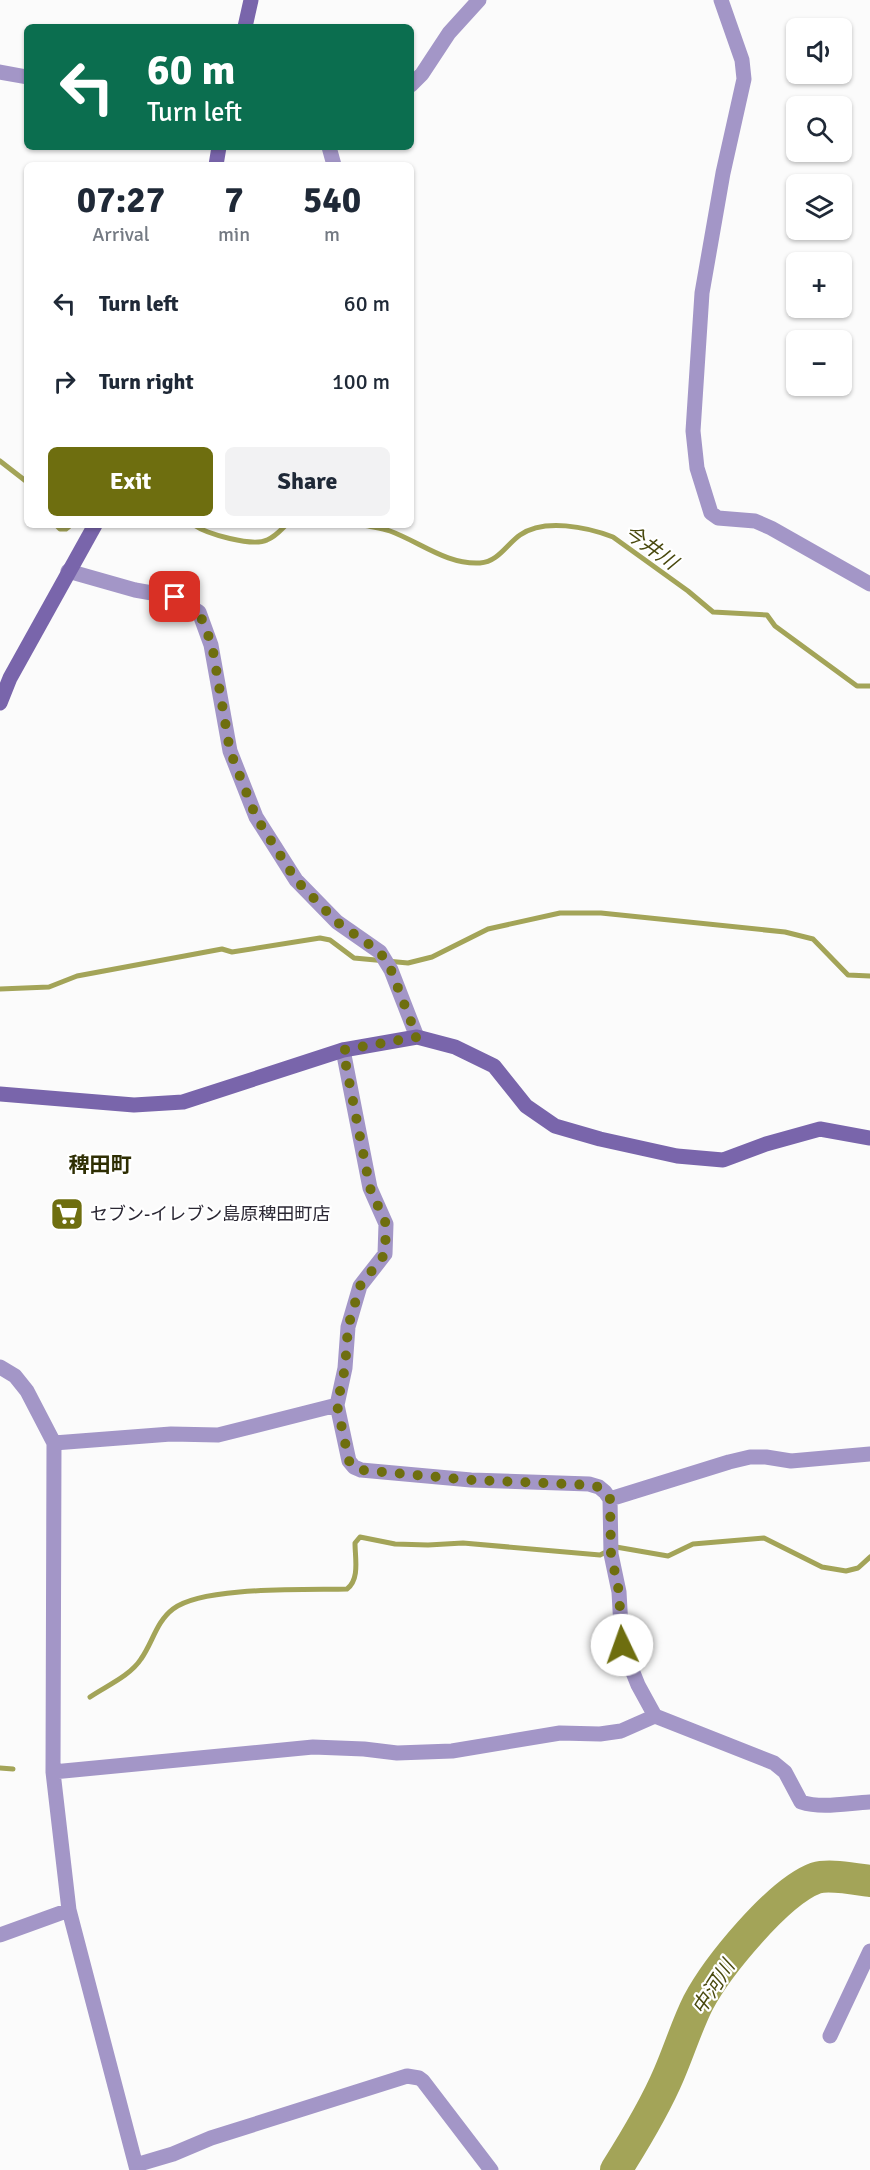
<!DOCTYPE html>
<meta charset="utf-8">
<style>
body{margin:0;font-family:Signika,"Noto Sans JP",sans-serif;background:#f2f2f3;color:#1f2937;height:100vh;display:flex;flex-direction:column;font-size:22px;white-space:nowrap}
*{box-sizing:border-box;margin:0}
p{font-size:20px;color:#747a83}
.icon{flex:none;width:33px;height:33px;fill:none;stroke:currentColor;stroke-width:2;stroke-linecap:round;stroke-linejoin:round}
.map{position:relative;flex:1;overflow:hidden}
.panel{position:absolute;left:24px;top:162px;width:390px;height:366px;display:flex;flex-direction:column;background:#fff;border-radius:9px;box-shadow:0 2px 4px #0004}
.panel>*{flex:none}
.top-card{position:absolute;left:24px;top:24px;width:390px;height:126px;border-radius:9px;box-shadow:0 2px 4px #0004;background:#0b6e4f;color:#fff;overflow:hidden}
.fabs{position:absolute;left:786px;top:18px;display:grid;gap:12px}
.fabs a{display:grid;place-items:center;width:66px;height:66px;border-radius:9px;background:#fff;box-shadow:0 2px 4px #0004;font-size:30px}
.pin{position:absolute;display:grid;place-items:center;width:51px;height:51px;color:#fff;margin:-26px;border-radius:12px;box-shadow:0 3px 9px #0006}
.me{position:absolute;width:66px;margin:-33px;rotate:357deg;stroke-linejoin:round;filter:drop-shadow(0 0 4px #0008)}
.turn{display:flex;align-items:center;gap:21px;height:126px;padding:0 24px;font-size:27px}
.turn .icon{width:78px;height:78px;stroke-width:2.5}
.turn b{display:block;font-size:42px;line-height:51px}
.eta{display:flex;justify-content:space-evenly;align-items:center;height:102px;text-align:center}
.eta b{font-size:36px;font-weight:700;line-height:42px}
.cta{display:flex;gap:12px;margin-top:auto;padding:12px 24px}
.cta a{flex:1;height:69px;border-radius:9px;background:#6e6e0f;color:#fff;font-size:24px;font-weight:700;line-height:69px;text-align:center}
.cta a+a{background:#f2f2f3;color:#1f2937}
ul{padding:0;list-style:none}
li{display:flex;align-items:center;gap:18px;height:78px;padding:0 24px}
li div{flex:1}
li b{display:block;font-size:22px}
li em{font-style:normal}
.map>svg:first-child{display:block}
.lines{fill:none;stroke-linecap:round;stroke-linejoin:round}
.stream{stroke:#a3a458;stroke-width:5}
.river{stroke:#a3a458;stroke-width:32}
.minor{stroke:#a396c7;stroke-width:15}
.secondary{stroke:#7965ab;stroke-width:15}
.route{stroke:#6e6e0f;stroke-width:10;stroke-dasharray:0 18}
.labels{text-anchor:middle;stroke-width:4.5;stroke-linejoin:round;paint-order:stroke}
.poi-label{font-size:18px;fill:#2a2733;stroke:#fff;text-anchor:start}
.water-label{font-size:20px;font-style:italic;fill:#49490e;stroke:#fff}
.quarter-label{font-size:21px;font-weight:bold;fill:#2e2e03;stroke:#fff}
</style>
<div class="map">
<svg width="870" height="2170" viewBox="0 0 870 2170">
<rect width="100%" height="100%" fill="#fbfbfb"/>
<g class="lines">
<path class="stream" d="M 0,461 L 27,482
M 56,525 L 60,529 L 66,529 L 71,525
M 194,525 C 207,534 252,547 267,540 C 275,537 280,531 286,525
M 364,525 C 372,527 382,528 390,531 C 420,542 447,565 480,563 C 498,562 507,544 520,535 C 544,518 587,527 613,537 L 688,591 L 713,612 L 767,615 L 775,626 L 857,686 L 870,686
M 0,989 L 49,987 L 77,976 L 222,949 L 232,952 L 320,938 L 330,940 L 354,958 L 408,963 L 432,957 L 488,929 L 560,913 L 601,913 L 785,932 L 813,939 L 848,975 L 870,976
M 90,1697 C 106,1686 130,1676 141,1659 C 153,1642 156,1622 173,1609 C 202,1586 308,1590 347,1589 C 360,1579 355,1558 355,1543 L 360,1537 L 395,1544 L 428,1545 L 463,1543 L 600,1555 L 616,1547 L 668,1556 L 693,1544 L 764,1538 L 822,1567 L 846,1571 L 858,1568 L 870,1557
M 0,1768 L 13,1769"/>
<path class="river" d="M 616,2170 C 635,2140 655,2107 669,2074 C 679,2051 687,2025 698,2003 C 717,1967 778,1892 816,1878 C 829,1874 856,1879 870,1881"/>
<path class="minor" d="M 721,0 L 742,60 L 744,79 L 723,173 L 702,293 L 693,431 L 697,468 L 711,513 L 718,518 L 755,521 L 771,528 L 870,584
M 0,72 L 27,77
M 411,85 L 422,74 L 449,33 L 479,0
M 329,147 L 334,165
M 68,571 L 135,590 L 175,597 L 199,612 L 211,645 L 230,751 L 256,817 L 296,880 L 337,922 L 380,952 L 391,970 L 417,1037
M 0,1367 L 15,1376 L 27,1391 L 54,1443
M 610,1499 L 729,1462 L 750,1457 L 766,1457 L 791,1461 L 870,1454
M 655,1716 L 774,1763 L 785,1772 L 801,1802 C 822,1809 848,1803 870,1802
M 53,1772 L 54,1443 L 171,1434 L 218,1435 L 337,1405
M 0,1935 L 69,1910
M 830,2036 L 870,1951
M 136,2165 L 173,2154 L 211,2138 L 407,2076 L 419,2078 L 423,2081 L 491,2170
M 137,2170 L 69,1910 L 53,1772 L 313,1747 L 364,1749 L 397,1753 L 452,1751 L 560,1733 L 600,1734 L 621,1731 L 655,1716 L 638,1685 L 622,1645 L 619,1592 L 611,1554 L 610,1499 L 605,1492 L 599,1487 L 589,1484 L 471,1480 L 361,1470 L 354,1467 L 349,1461 L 337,1405 L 345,1368 L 348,1327 L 360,1286 L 385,1254 L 386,1224 L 370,1188 L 343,1050"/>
<path class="secondary" d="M 245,27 L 251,0
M 216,165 L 219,147
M 0,703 L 10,678 L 95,525
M 0,1094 L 134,1105 L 183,1102 L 343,1050 L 417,1037 L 455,1047 L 494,1066 L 526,1106 L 555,1126 L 600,1139 L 677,1156 L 723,1160 L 766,1144 L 820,1129 L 870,1138"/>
</g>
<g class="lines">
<path class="route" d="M 175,597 L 199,612 L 212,645 L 230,751 L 256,817 L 296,880 L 337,922 L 380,952 L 391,970 L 417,1037 L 343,1050 L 370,1188 L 386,1224 L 385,1254 L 360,1286 L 348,1327 L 345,1368 L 337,1405 L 349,1461 L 354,1467 L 361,1470 L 471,1480 L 589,1485 L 599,1487 L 610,1499 L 611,1554 L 619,1592 L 622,1645"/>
</g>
<defs>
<g id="supermarket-square" transform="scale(1.725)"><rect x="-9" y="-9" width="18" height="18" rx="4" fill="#6e6e0f" stroke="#fff"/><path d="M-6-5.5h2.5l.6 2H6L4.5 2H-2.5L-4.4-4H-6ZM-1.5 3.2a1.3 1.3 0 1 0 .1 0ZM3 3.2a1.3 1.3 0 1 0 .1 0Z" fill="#fff"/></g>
</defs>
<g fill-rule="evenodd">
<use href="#supermarket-square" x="67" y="1214"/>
</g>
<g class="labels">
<g class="poi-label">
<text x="90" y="1220">セブン-イレブン島原稗田町店</text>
</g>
<g class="water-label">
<text transform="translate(651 547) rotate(36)" y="7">今井川</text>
<text transform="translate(713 1987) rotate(-57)" y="7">中河川</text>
</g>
<g class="quarter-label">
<text x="100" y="1172">稗田町</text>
</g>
</g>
</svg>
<div class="fabs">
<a><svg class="icon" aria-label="sound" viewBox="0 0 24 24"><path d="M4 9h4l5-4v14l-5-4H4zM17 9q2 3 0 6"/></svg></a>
<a><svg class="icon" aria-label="search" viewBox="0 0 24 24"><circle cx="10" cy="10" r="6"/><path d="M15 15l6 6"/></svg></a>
<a><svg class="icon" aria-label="layers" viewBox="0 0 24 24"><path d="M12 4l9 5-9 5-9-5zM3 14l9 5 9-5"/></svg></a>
<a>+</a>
<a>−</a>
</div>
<div class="pin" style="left:175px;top:597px;background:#d93025"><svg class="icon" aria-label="arrive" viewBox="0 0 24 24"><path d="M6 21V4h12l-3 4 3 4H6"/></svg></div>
<svg class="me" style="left:622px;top:1645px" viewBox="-20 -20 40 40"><circle r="19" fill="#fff"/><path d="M0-13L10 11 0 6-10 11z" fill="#6e6e0f"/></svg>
<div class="top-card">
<div class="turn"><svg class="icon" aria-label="left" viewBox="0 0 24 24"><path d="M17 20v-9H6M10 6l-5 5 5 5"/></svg><div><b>60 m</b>Turn left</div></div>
</div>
<section class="panel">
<div class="eta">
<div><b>07:27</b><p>Arrival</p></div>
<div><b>7</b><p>min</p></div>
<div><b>540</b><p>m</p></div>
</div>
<ul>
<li><svg class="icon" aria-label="left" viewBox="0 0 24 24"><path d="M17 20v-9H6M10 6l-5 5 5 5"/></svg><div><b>Turn left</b></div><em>60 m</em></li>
<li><svg class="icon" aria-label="right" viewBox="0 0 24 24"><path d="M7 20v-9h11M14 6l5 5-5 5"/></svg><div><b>Turn right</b></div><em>100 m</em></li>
</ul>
<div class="cta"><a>Exit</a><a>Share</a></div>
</section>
</div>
